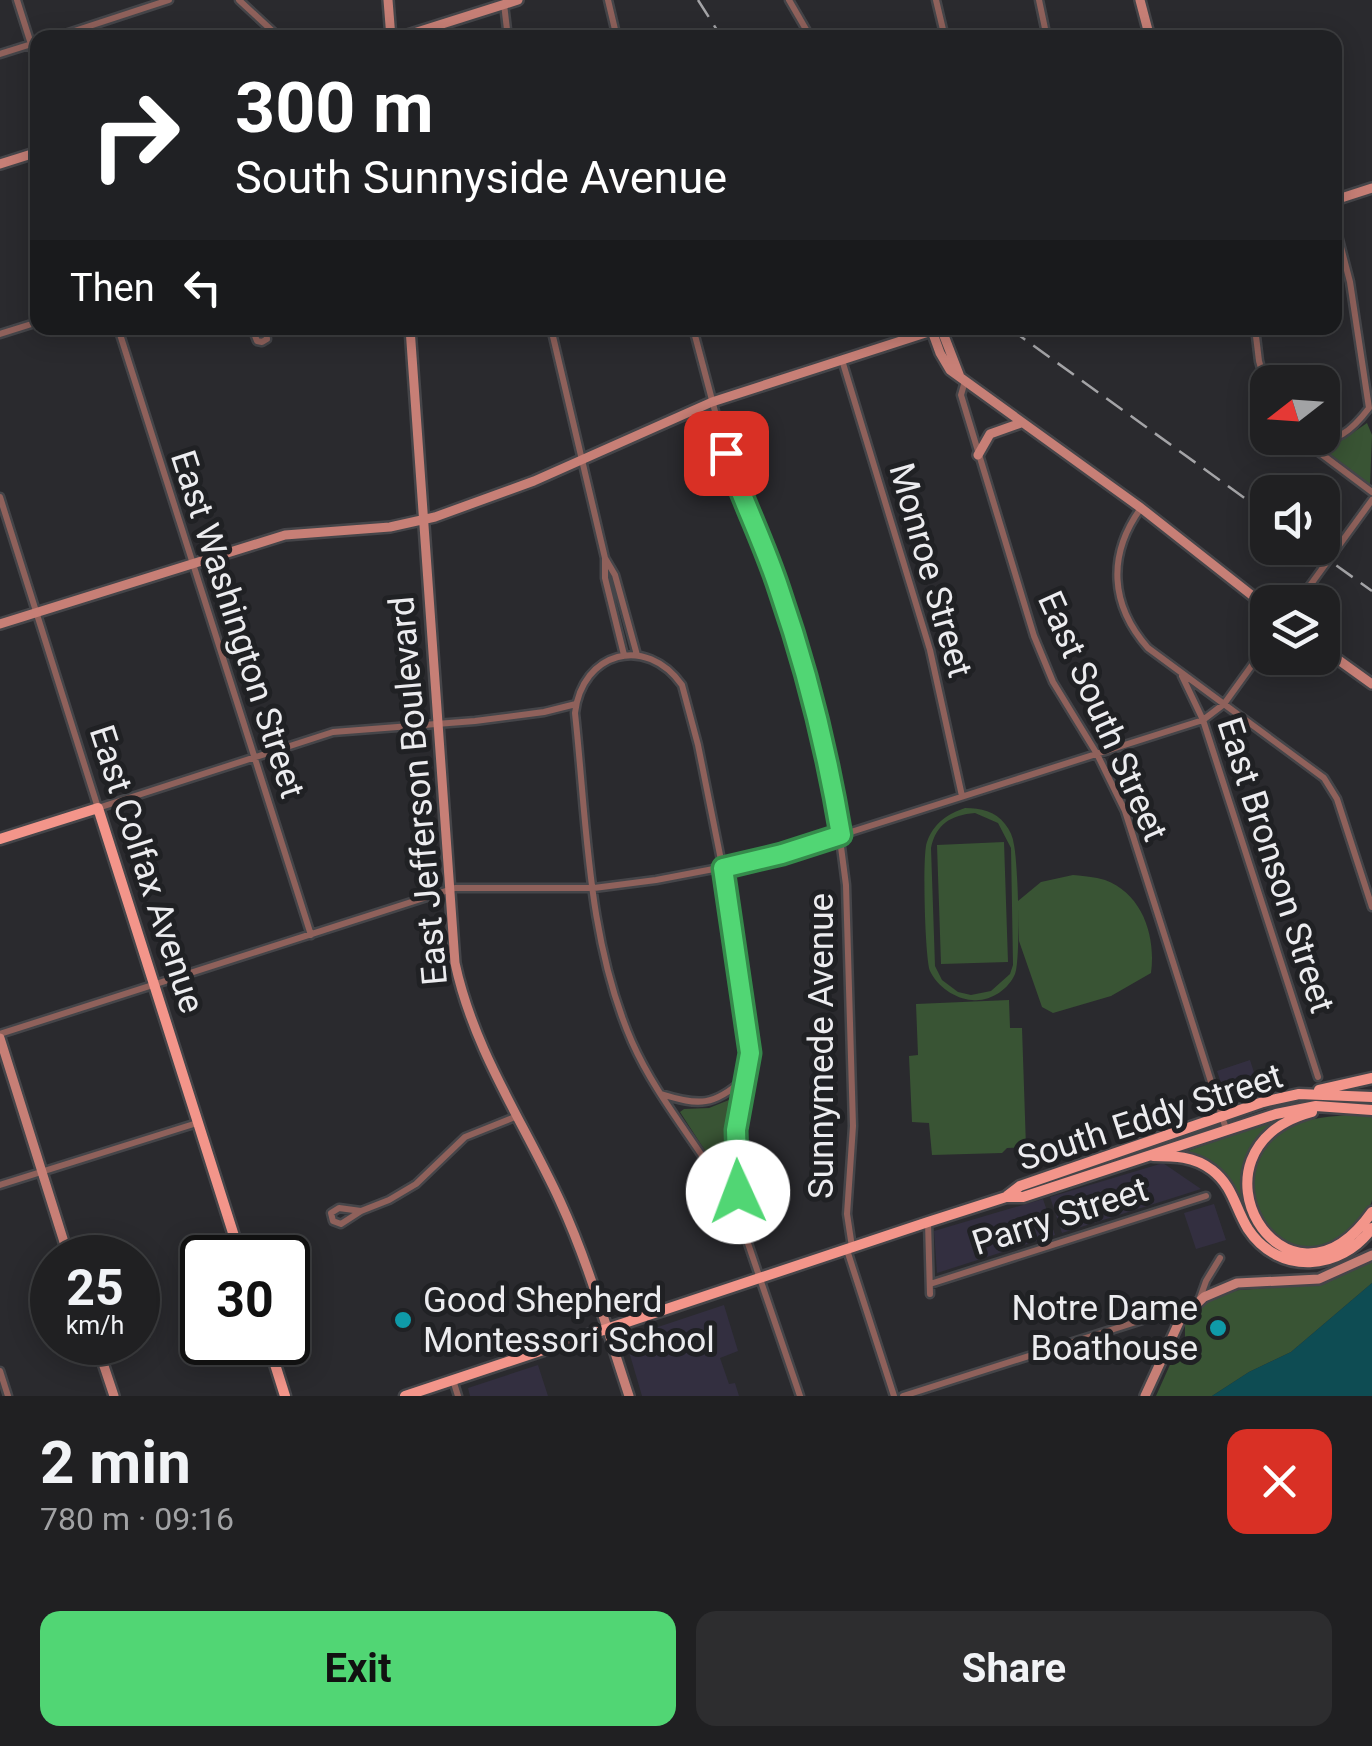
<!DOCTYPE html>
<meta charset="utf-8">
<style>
body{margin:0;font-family:Roboto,sans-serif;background:#2d2d2f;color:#f1f3f6;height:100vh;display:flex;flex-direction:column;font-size:38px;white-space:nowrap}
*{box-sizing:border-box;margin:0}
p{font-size:32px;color:#a2a3a5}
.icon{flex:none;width:55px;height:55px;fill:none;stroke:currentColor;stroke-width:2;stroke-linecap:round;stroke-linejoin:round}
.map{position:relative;height:1396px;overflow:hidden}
.details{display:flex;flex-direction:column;background:#202022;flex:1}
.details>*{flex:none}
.banner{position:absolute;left:30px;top:30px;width:1312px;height:305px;border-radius:20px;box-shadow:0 5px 25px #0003,0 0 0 2px #3d3e40;background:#202124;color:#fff;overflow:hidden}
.needle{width:65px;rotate:253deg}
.tools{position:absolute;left:1250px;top:365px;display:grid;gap:20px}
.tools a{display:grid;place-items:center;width:90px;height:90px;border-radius:20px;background:#202022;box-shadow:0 5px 25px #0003,0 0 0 2px #3d3e40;font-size:50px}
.speed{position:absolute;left:30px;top:1235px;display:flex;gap:20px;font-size:50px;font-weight:700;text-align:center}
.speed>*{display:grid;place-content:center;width:130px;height:130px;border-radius:50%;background:#202022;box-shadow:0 5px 25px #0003,0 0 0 2px #3d3e40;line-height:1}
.speed small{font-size:25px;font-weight:400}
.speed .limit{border:5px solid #111;border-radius:15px;background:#fff;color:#111}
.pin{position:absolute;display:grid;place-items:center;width:85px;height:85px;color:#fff;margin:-42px;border-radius:20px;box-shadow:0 5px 15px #0006}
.me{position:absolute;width:110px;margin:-55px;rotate:358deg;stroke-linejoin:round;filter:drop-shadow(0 0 8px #0008)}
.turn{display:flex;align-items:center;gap:35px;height:210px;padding:0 40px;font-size:45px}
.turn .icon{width:130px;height:130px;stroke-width:2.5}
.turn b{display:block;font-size:70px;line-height:85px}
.then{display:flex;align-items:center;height:95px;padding:0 40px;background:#0003;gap:20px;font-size:38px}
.round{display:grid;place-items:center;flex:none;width:105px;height:105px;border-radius:20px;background:#2d2d2f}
.summary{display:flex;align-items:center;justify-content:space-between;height:170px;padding:0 40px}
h1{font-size:60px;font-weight:700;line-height:75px}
.primary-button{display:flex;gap:20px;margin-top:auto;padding:20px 40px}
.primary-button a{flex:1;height:115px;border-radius:20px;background:#51d674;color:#111;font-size:40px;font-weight:700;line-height:115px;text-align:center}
.primary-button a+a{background:#2d2d2f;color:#f1f3f6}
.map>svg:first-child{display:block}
.commercial{fill:#332f40}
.green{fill:#395434;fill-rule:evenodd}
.water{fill:#0e4c53}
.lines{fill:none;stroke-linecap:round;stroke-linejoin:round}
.street-casing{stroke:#454549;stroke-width:11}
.secondary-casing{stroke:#454549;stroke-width:14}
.primary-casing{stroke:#454549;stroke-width:15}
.street{stroke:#8f615b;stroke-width:6}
.secondary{stroke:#c77f76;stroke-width:9}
.primary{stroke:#f3958a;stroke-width:10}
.rail{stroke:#a4a4a7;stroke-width:2.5;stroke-dasharray:20 10;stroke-linecap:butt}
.route-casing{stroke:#358b4b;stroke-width:25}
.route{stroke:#51d674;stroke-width:18}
.culture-dot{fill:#0f9aa8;stroke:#202124;stroke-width:4}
.labels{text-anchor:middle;stroke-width:10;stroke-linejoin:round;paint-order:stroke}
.street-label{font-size:35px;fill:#ececef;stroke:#202124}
.poi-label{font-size:35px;fill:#ececef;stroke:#202124;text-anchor:start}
</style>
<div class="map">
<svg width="1372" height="1396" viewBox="0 0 1372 1396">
<rect width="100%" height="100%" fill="#2a2a2e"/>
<path class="commercial" d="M 1250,1060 L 1261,1094 L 1228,1104 L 1217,1071 Z
M 1163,1163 L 1201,1189 L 1062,1233 L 1050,1197 Z
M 1043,1199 L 1055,1235 L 937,1273 L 934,1231 Z
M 1214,1204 L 1226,1240 L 1196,1249 L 1184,1213 Z
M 724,1305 L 738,1351 L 720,1358 L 729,1384 L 735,1383 L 739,1396 L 642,1396 L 625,1338 Z
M 538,1365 L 548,1396 L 470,1396 L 468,1388 Z"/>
<path class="green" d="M 1367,423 L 1372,435 L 1370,485 L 1326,451 Z
M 965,808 C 981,808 995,811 1005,824 C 1010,830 1013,837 1014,845 C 1018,864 1021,958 1015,974 C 1008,990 990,1002 972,1000 C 955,999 937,986 930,971 C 925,960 922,853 927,842 C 934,823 947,814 965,808 ZM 975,813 L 998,823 L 1011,848 L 1013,965 L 1010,974 L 991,991 L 971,995 L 958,992 L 942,980 L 935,966 L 931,848 C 936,824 951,815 975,813 Z
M 1004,842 L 1008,962 L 941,964 L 937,845 Z
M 1073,875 C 1083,876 1095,877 1105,880 C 1143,894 1156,937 1151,973 L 1111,996 L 1053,1013 L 1042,1007 L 1019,941 L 1018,901 L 1041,882 Z
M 1009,1000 L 1010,1028 L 1022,1028 L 1026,1147 L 1007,1148 L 1002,1153 L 932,1155 L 929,1123 L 912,1122 L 909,1056 L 918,1055 L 916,1004 Z
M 734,1098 L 730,1143 L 731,1184 L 728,1186 L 680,1112 L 684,1109 L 709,1108 Z
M 1354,1114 L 1372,1116 C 1372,1142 1372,1174 1372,1200 C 1370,1210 1358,1223 1351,1231 C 1344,1240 1336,1243 1325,1246 C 1252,1266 1225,1161 1287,1128 C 1307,1117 1332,1117 1354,1114 Z
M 1275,1120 C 1271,1125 1265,1130 1259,1136 C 1240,1159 1238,1185 1244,1212 L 1234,1189 L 1182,1153 Z
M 1372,1260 L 1372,1283 L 1291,1352 L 1249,1372 L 1212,1396 L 1156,1396 L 1173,1358 L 1185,1342 L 1185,1325 L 1199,1305 L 1227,1291 L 1318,1284 Z"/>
<path class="water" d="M 1372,1283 L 1372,1396 L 1212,1396 L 1249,1372 L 1291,1352 Z"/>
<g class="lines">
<g class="street-casing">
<path id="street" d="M 17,0 L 38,66
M 239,0 L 280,38
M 608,0 L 617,38
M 789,0 L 811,38
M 936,0 L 945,38
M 1039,0 L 1047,38
M 504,4 L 508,38
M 53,38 L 169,0
M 0,54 L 38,42
M 118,328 L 311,935
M 252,328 L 257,341 L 262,342 L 267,339 L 265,328
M 551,328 L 605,558 L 615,575 L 637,655
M 693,328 L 726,453 L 786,610 L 817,711 L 833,786 L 846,885 L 853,1126 L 847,1214 L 852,1247
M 1255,328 L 1259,361 L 1268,393
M 0,334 L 38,322
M 842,360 L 930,650 L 962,796
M 965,381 L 961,395 L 1034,636 L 1053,682 L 1097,754 L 1125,811 L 1226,1129
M 1300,438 L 1372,492
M 1306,443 C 1338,441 1350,433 1369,408 L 1350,282 L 1335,224
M 0,497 L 98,808 L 333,732 L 475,721 L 544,712 L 576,704
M 1141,508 C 1107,555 1110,605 1148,648 L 1324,778 L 1337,799 L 1372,907
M 605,559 L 605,578 L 624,655
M 1298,602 L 1372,500
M 1182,676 L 1203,720 L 1318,1077
M 0,1034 L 455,888 L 594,888 L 656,880 L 766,859 L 1203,720 L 1224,704 L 1268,643
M 661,1094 C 699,1106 714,1106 744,1079
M 0,1185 L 197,1123
M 361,1211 L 339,1208 L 331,1213 L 333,1221 L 341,1224 L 361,1211 L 389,1200 L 416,1184 L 465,1137 L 515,1117
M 739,1217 L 736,1130 L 749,1065 L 749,1042 L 725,880 L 698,745 L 682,685 C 646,634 582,652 575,713 C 587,823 587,939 632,1042 C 660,1105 708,1155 739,1217 L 800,1396
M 928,1222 L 930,1294
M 847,1250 L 894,1396
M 930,1284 L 1206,1196
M 1200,1298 L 1206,1281 L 1220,1258
M 0,1371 L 8,1396
M 453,1380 L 458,1396
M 903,1396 L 1158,1315 L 1183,1315"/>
</g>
<g class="secondary-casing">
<path id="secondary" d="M 388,0 L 391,38
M 1140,0 L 1150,38
M 398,38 L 518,0
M 0,164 L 38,152
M 1335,200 L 1372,188
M 410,328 L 455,963 C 474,1051 523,1121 560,1201 C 589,1264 607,1330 629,1396
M 932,331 L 940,353 L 950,370 L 1141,508 L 1268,608
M 978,455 L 990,434 L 1021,423
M 0,624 L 285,535 L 390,527 L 435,517 L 534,481 L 712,402 L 941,328 L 960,377
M 1322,648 L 1372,684
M 0,1038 L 69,1258
M 96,1342 L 114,1396
M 1145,1396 L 1180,1320 L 1204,1297 L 1237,1283 L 1319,1279 L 1372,1255"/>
</g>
<g class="primary-casing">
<path id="primary" d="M 0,839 L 98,808 L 241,1258
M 1319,1090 L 1372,1078
M 1312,1112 C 1175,1149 1285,1335 1372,1212
M 1153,1156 C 1174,1156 1194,1156 1212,1170 C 1233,1186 1235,1208 1248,1229 C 1279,1276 1341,1271 1372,1228
M 1007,1196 L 1020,1186 L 1263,1102 L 1299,1094 L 1372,1097
M 268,1342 L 285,1396
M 405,1396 L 928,1222 L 1006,1197 L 1023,1197 L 1276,1114 L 1316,1106 L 1372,1110"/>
</g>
<use href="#street" class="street"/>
<use href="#secondary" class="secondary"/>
<use href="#primary" class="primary"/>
<path class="rail" d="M 698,0 L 722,38
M 1009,328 L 1268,515
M 1312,548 L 1372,591"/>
</g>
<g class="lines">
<g class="route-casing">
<path id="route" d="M 726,453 C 742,499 764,543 779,589 C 807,670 827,751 841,835 L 782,854 L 723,868 L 750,1053 L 736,1130 L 738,1192"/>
</g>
<use href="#route" class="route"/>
</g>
<g class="culture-dot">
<circle cx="403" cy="1320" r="10"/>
<circle cx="1218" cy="1328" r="10"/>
</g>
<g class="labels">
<g class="street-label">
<text transform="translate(931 570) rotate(74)" y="12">Monroe Street</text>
<text transform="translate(238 624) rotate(72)" y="12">East Washington Street</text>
<text transform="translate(1103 716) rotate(66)" y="12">East South Street</text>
<text transform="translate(418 791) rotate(-95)" y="12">East Jefferson Boulevard</text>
<text transform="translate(1276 865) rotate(72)" y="12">East Bronson Street</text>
<text transform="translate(147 869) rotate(72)" y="12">East Colfax Avenue</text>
<text transform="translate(821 1046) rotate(-90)" y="12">Sunnymede Avenue</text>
<text transform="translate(1150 1117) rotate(-18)" y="12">South Eddy Street</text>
<text transform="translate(1060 1216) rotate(-18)" y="12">Parry Street</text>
</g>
<g class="poi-label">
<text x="423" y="1312">Good Shepherd<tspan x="423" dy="40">Montessori School</tspan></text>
<text x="1198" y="1320" text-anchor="end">Notre Dame<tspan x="1198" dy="40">Boathouse</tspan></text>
</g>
</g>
</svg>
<div class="tools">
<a><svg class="needle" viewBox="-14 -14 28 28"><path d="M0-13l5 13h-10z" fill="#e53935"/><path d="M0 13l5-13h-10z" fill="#a2a3a5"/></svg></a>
<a><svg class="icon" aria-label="sound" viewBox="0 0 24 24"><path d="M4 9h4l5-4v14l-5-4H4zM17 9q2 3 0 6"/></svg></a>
<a><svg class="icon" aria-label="layers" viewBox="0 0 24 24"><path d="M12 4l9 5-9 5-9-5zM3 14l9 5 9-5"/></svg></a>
</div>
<div class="speed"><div>25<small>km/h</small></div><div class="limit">30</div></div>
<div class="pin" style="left:726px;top:453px;background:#d93025"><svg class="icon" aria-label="arrive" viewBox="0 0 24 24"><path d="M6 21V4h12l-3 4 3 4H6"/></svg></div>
<svg class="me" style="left:738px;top:1192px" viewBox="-20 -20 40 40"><circle r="19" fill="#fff"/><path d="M0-13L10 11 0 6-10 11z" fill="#51d674"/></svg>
<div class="banner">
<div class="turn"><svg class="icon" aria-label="right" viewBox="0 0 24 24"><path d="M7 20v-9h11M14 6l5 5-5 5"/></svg><div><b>300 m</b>South Sunnyside Avenue</div></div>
<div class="then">Then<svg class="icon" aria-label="left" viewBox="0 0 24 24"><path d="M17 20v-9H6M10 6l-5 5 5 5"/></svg></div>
</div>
</div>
<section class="details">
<div class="summary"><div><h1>2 min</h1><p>780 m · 09:16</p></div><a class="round" style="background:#d93025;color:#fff"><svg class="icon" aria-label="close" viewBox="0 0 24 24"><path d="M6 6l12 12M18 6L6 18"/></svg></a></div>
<div class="primary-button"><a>Exit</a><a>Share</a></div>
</section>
